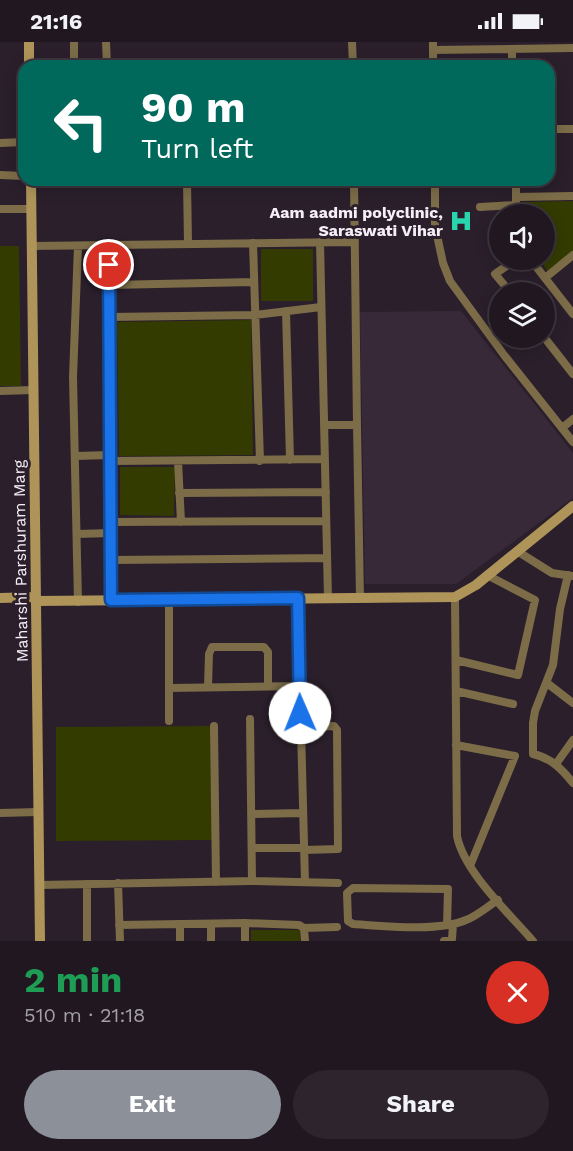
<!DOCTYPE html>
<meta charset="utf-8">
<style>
body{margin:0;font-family:"Work Sans",sans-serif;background:#2d242d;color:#f1f3f6;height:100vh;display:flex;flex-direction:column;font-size:22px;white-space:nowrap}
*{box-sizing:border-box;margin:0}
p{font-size:20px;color:#a29fa5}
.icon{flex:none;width:33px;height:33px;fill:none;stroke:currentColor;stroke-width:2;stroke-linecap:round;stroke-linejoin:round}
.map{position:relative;height:899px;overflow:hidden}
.side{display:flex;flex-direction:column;background:#201720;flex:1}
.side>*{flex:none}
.guide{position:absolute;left:18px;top:18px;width:537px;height:126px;border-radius:18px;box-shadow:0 3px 15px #0003,0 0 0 2px #3d363e;background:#00695c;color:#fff;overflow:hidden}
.buttons{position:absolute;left:489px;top:162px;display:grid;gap:12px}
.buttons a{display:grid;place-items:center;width:66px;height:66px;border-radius:50%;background:#201720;box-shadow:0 3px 15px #0003,0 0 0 2px #3d363e;font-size:30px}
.pin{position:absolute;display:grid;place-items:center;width:51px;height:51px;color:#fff;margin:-26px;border:3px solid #fff;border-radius:50%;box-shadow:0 2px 6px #0007}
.me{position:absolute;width:66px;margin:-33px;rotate:359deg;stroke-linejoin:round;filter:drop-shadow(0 0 4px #0008)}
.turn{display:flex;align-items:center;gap:21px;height:126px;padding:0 24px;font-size:27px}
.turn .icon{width:78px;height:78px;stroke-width:2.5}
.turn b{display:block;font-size:42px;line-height:51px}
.round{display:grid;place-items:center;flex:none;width:63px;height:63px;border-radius:32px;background:#2d242d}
.overview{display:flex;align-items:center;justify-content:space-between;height:102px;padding:0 24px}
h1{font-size:36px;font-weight:700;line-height:45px;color:#1e9e55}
.button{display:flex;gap:12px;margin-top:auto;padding:12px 24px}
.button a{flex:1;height:69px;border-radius:36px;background:#8c9099;color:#fff;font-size:24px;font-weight:700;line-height:69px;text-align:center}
.button a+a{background:#2d242d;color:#f1f3f6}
.status{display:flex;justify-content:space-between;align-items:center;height:42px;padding:0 30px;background:#201720;direction:ltr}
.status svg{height:16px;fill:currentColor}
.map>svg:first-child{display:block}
.built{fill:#382939}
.green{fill:#333b00}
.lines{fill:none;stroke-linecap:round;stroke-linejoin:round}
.street{stroke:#7c6c48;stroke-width:8}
.secondary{stroke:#ae9459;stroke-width:10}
.route-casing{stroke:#114b97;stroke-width:15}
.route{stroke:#1a73e8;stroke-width:10}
.labels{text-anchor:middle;stroke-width:6;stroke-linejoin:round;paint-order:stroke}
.poi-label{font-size:16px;font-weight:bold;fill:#f6eef6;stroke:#2a1f2b;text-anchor:end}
.street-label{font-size:16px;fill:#f6eef6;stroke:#2a1f2b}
</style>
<div class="status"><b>21:16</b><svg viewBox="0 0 49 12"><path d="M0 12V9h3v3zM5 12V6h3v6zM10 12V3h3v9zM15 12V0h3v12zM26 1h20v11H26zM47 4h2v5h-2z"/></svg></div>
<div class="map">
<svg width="573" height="899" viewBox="0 0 573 899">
<rect width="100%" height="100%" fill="#2a1f2b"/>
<path class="built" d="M 461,269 L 573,411 L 573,456 L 456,542 L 365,542 L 360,270 Z"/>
<path class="green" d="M 573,159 L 573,210 L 548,230 L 540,218 L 544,218 L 544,172 L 524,172 L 523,160 Z
M 0,204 L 19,204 L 21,344 L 0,344 Z
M 261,207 L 313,207 L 313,259 L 261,259 Z
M 251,278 L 253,413 L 119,414 L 117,280 Z
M 120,425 L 175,425 L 174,474 L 120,473 Z
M 214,684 L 214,798 L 56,799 L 56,685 Z
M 251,888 L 300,888 L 300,899 L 251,899 Z"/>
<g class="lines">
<path class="street" d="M 74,0 L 74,24
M 106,0 L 107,24
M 352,0 L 353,24
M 433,0 L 433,24
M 512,7 L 512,24
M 433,8 L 573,6
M 549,87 L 573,87
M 0,101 L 24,100
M 0,133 L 24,134
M 187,138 L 188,202
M 354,138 L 357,383
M 435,138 L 435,184 L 443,221 L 450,239 L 504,313 L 573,400
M 516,138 L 516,172
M 516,155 L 573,154
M 480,165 L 516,163
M 0,167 L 31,167
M 320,200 L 328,556
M 253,201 L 260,419
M 109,203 L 111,558
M 31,204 L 355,200
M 78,204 L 73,335 L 78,560
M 531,218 L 573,272
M 545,236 L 573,213
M 109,243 L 254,240
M 510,250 L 495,232 L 515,218
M 286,269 L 290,418
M 109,275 L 255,273 L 321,265
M 544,295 L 573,332
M 0,349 L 33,348
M 324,383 L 357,383 L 360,556
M 562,386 L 573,377
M 75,414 L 110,413
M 110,419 L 325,417
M 178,419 L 181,480
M 179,451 L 326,450
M 110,480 L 326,479
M 77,492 L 110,491
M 517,509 L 552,531 L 572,534
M 111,518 L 327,516
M 568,533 L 560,567 L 553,623 L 535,669 L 533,681 L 533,712 C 551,716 562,727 573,741
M 455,555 L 457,794 C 464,830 509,871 533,899
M 298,556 L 300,671
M 169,558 L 169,646 L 300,644
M 456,618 L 518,633 L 535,558 L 487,533
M 547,641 L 573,661
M 208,645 L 209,612 L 212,605 L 264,605 L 268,610 L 268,644
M 169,646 L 169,679
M 456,649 L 513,662
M 250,677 L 252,839
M 214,684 L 216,840
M 456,703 L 515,714 L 470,824
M 556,722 L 573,698
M 0,771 L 38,770
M 252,772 L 302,771
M 252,806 L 304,806
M 304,808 L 338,807 L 337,688 L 334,684 L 303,685 L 301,687 L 305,840
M 118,841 L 120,899
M 87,842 L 87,899
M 39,843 L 252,839 L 338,841
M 180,882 L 180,899
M 211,882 L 211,899
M 119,883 L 245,881 L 299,883 L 304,886 L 305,899
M 447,883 L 448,847 L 353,846 L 347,851 L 348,879 L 353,882 C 384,884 438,890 466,878 C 477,874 488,864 498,858
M 304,886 L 337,885
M 245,899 L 245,881
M 444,899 L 450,899 L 452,897 L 453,882"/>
<path class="secondary" d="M 29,0 L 29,24
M 31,138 L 40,899
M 0,556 L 36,555
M 36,559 L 455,555 L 476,543 L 573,464"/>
</g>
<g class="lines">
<g class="route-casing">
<path id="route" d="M 109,223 L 111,558 L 298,556 L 300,671"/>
</g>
<use href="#route" class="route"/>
</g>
<defs>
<g id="hospital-bare" transform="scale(1.8)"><path d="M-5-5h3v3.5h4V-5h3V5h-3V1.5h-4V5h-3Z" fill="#28d5ad" stroke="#2a1f2b" stroke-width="2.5" paint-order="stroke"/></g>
</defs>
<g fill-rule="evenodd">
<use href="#hospital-bare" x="461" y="179"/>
</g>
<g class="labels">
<g class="poi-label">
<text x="443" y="176">Aam aadmi polyclinic,<tspan x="443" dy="18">Saraswati Vihar</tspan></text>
</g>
<g class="street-label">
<text transform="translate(20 519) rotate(-91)" y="6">Maharshi Parshuram Marg</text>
</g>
</g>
</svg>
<div class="buttons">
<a><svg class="icon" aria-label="sound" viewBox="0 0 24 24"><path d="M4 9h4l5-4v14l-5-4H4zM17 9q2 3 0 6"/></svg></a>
<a><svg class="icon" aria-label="layers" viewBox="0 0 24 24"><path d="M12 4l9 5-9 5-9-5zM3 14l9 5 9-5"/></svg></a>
</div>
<div class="pin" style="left:109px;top:223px;background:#d93025"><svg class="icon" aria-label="arrive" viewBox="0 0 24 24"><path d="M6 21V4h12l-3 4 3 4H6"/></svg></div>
<svg class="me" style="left:300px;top:671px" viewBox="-20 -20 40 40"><circle r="19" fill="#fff"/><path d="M0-13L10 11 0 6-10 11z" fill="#1a73e8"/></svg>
<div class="guide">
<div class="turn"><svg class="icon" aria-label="left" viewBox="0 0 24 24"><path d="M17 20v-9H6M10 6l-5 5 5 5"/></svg><div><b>90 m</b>Turn left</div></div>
</div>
</div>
<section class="side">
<div class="overview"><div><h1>2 min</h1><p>510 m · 21:18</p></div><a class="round" style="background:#d93025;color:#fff"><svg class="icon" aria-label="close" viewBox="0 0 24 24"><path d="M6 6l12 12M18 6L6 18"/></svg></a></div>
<div class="button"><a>Exit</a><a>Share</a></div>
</section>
